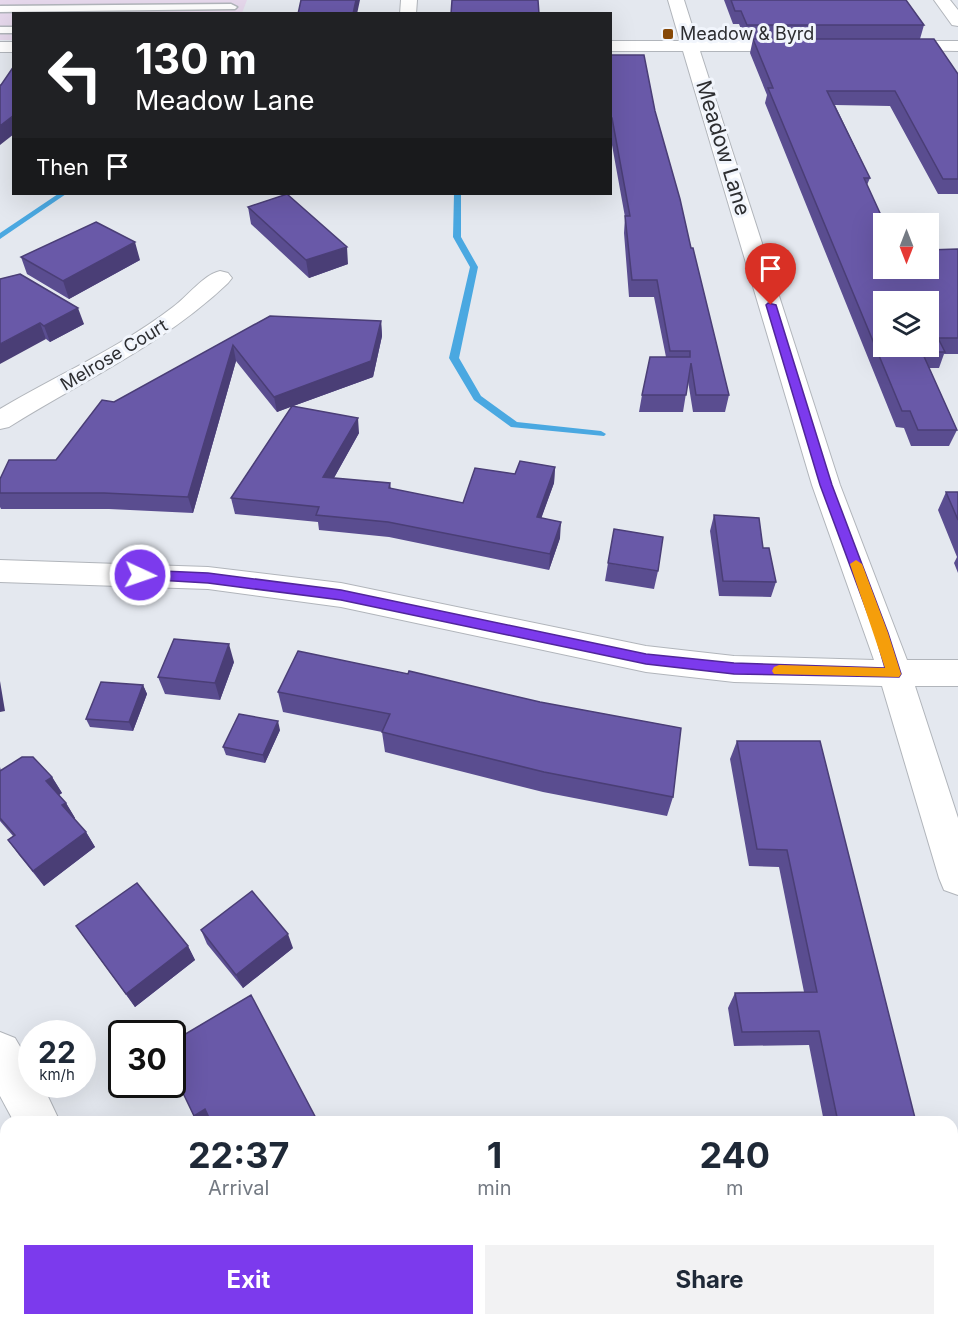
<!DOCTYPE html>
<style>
body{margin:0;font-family:Inter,sans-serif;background:#f2f2f3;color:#1f2937;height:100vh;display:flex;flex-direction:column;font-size:22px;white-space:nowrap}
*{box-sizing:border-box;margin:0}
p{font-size:20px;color:#747a83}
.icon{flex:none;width:33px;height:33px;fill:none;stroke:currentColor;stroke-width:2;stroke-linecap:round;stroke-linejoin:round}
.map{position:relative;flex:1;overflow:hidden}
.details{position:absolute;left:0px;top:1116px;width:958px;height:210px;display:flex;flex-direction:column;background:#fff;border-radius:18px 18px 0 0;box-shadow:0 6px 24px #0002}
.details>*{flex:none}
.hud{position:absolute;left:12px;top:12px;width:600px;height:183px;border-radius:0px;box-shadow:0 6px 24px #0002;background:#202124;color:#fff;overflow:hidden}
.needle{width:39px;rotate:180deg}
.buttons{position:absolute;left:873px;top:213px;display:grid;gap:12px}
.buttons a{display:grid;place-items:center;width:66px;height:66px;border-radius:0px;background:#fff;box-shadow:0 6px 24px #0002;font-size:30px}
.speed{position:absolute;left:18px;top:1020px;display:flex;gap:12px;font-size:30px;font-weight:700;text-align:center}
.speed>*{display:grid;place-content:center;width:78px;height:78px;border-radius:50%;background:#fff;box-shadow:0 6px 24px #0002;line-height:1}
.speed small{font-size:15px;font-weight:400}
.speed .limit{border:3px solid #111;border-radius:9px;background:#fff;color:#111}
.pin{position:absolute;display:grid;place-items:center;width:51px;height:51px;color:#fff;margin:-62px -26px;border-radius:50% 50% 50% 0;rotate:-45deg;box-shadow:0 0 6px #0007}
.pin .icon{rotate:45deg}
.me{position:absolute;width:66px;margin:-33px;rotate:93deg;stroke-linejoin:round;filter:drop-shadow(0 0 4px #0008)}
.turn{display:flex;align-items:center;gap:21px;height:126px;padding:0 24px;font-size:27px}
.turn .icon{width:78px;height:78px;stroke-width:2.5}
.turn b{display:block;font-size:42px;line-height:51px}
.then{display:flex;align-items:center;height:57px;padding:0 24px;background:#0003;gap:12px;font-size:22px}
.eta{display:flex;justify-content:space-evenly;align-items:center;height:102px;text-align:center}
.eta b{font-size:36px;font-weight:700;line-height:42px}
.action{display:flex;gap:12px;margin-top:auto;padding:12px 24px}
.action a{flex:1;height:69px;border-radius:0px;background:#7c3aed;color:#fff;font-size:24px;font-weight:700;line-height:69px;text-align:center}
.action a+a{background:#f2f2f3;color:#1f2937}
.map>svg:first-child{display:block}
.commercial{fill:#e6d8ec}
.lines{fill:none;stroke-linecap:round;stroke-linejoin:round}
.stream{fill:#4aa8e1;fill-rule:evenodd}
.lane-casing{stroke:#b1b5bb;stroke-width:3}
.street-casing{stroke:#b1b5bb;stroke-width:2}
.lane{fill:#fff;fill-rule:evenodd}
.street{fill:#fff;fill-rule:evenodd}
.wall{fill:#5a4d90}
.shaded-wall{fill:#4a3e76}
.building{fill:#6959a8;stroke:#4a3e76;stroke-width:1.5;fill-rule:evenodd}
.route{fill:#7c3aed;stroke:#51269a;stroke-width:1.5}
.slow{fill:#f59e0b}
.poi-dot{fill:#864807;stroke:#f1f5fc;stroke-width:2}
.labels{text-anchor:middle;stroke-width:6;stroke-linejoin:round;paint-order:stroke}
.far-poi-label{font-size:18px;fill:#2d2e31;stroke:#f1f5fc;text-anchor:start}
.far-street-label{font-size:18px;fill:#2d2e31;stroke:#f1f5fc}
.street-label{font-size:21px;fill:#2d2e31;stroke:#f1f5fc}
</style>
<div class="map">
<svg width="958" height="1326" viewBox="0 0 958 1326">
<rect width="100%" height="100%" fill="#e4e8ef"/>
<path class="commercial" d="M 0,0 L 247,0 L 242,13 L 14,14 L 13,40 L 0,40 Z"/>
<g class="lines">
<path class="stream" d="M 58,194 L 66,194 L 0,239 L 0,233 Z
M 454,194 L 461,194 L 461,237 L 478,267 L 459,358 L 481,396 L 517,422 L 601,431 L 606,434 L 604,436 L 511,427 L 474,400 L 449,358 L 470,267 L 453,237 Z"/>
<g class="lane-casing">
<path id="lane" d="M 231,4 L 237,7 L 235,9 L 0,12 L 0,6 Z
M 0,27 L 14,27 L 14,33 L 0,33 Z"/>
</g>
<g class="street-casing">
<path id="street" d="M 401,0 L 417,0 L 416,14 L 400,14 Z
M 668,0 L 684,0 L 697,41 L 798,41 L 804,42 L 807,46 L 804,50 L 798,51 L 700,51 L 840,485 L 907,660 L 958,660 L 958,686 L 915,686 L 958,818 L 958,895 L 944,890 L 939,878 L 882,686 L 734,682 L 646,672 L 341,607 L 208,589 L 0,582 L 0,560 L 208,567 L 341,583 L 646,646 L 734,656 L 874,660 L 812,485 L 683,51 L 610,51 L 610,41 L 680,41 Z
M 934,0 L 950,0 L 958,10 L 958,26 L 952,25 Z
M 894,41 L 958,41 L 958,51 L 888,50 L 885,46 L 888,42 Z
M 0,42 L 14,42 L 14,52 L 0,52 Z
M 220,271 L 228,273 L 232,278 L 228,283 C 164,344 84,380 9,427 L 0,429 L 0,409 C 57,375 120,348 173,307 C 188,296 203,275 220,271 Z
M 0,1032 L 15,1038 L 32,1067 L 32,1084 L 42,1084 L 60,1122 L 14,1122 L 0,1096 Z
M 88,1320 L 138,1320 L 140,1326 L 90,1326 Z"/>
</g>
<use href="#lane" class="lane"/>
<use href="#street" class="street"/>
</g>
<path class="wall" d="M 724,0 L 906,0 L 924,25 L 920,39 L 745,39 L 739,24 L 733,24 Z
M 753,39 L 958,74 L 958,194 L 938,194 L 890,106 L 835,105 L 870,178 L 867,185 L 884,268 L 958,249 L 958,354 L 944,354 L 939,368 L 929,368 L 957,430 L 949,446 L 911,446 L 904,428 L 896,427 L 765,103 L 767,95 L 750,53 Z
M 610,55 L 655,111 L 729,395 L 725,412 L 693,412 L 688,381 L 683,412 L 639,412 L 642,395 L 666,357 L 654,297 L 629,297 L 624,233 L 625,217 L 610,134 Z
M 248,207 L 348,264 L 309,278 L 251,224 Z
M 21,257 L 140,260 L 69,299 L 27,274 Z
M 0,279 L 84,324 L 50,342 L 46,339 Z
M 270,316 L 381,321 L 382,336 L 373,377 L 293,406 L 359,433 L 334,478 L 390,483 L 391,489 L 463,503 L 515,474 L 555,467 L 554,483 L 541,518 L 560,538 L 549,570 L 389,537 L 319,530 L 318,522 L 235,514 L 231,498 L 292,406 L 277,412 L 236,361 L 193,513 L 109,509 L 1,509 L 0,507 L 0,479 L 56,460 L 114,402 Z
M 946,492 L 958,492 L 958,573 L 954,563 L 957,557 L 938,510 Z
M 714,515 L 763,548 L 776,582 L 771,597 L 719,596 L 710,531 Z
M 608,563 L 658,571 L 654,589 L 605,581 Z
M 234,662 L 220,700 L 165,694 L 158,677 Z
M 143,685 L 147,694 L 133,731 L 90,727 L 86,719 Z
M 278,692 L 540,702 L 673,797 L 667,816 L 543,792 L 385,752 L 382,732 L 283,712 Z
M 280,730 L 265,763 L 226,755 L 223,747 Z
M 737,741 L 916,1122 L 824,1122 L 809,1045 L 734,1046 L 728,1008 L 735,993 L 804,992 L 779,867 L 749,866 L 730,759 Z
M 0,767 L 1,771 L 52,777 L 62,793 L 59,795 L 66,803 L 75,818 L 74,819 L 86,832 L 95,847 L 44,886 L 19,855 L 8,840 L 13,836 L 0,821 Z
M 76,926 L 188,946 L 195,960 L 135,1007 Z
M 201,930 L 293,948 L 243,988 L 207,944 Z
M 862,1320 L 952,1320 L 958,1326 L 863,1326 Z"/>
<path class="shaded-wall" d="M 356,0 L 360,0 L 357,14 L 353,14 Z
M 14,115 L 14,134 L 0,145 L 0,126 Z
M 135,242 L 140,260 L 69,299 L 63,281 Z
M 347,247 L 348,264 L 309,278 L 306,260 Z
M 78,308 L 84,324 L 50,342 L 44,326 Z
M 381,321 L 382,336 L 373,377 L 277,412 L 274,397 Z
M 40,323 L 46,339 L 0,364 L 0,344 Z
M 233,345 L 236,361 L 193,513 L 188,497 Z
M 358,418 L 359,433 L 326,492 L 323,477 Z
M 555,467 L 554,483 L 536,533 L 537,517 Z
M 561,522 L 560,538 L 549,570 L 550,554 Z
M 229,644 L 234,662 L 220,700 L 215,683 Z
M 0,681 L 5,711 L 0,712 Z
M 143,685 L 147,694 L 133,731 L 129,722 Z
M 278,721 L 280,730 L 265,763 L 263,755 Z
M 52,777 L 62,793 L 56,797 L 46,781 Z
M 66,803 L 75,818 L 71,821 L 62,805 Z
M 86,832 L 95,847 L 44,886 L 33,871 Z
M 288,934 L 293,948 L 243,988 L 236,975 Z
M 188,946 L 195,960 L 135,1007 L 126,994 Z
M 205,1109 L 214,1122 L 198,1122 L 194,1116 Z"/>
<path class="building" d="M 301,0 L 356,0 L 353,14 L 298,14 Z
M 452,0 L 538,0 L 539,14 L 451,14 Z
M 731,0 L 906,0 L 924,25 L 747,25 L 741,11 L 735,11 Z
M 753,39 L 934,39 L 958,74 L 958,179 L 943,179 L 895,91 L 827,91 L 870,178 L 864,178 L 885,224 L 884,224 L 884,268 L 928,268 L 928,250 L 958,249 L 958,338 L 938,338 L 945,352 L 922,352 L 957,430 L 918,430 L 910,411 L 902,411 L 768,88 L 773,88 ZM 884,302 L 928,302 L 928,346 L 884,346 Z
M 610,55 L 644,55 L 655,111 L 680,199 L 691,248 L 693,248 L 729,395 L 696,395 L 691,363 L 686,395 L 642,395 L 650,357 L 690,357 L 690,351 L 670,351 L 657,280 L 632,280 L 625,216 L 630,216 L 612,118 L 610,118 Z
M 14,66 L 14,115 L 0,126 L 0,85 L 1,85 Z
M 287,194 L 347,247 L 306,260 L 248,207 Z
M 96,222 L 135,242 L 63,281 L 21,257 Z
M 20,274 L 78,308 L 44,326 L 40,323 L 0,344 L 0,279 Z
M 270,316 L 381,321 L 371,361 L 274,397 L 233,345 L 188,497 L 104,493 L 0,493 L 0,479 L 9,460 L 56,460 L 102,400 L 114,402 Z
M 292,406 L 358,418 L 323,477 L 390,483 L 389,488 L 463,503 L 475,468 L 515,474 L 520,461 L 555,467 L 537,517 L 561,522 L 550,554 L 388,522 L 316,515 L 319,507 L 231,498 Z
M 946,492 L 958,492 L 958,520 Z
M 714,515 L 759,518 L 763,548 L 769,548 L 776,582 L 723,581 Z
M 614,529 L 663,537 L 658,571 L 608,563 Z
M 174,639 L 229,644 L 215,683 L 158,677 Z
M 298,651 L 408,674 L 409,671 L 540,702 L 681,728 L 673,797 L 544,772 L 382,732 L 390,714 L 278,692 Z
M 101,682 L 143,685 L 129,722 L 86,719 Z
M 239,714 L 278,721 L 263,755 L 223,747 Z
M 737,741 L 820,741 L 916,1122 L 838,1122 L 819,1031 L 742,1032 L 735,993 L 817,992 L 787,850 L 757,849 Z
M 22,757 L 33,757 L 52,777 L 46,781 L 66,803 L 62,805 L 86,832 L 33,871 L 8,840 L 15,835 L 0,818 L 0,771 Z
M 137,883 L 188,946 L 126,994 L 76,926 Z
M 252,891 L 288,934 L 236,975 L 201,930 Z
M 251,995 L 318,1122 L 211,1122 L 205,1109 L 194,1116 L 172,1070 L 172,1042 Z
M 952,1271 L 958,1293 L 958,1326 L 876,1326 L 875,1320 L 952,1320 Z
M 287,1320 L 413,1320 L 415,1326 L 289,1326 Z
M 468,1320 L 498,1320 L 501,1326 L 456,1326 Z"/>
<path class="route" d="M 768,303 L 776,305 L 832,485 L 888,633 L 901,674 L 899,677 L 734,674 L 646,664 L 341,600 L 208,583 L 140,579 L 134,575 L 140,570 L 208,573 L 341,590 L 646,654 L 734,663 L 885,668 L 875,633 L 820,485 L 766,305 Z"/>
<path class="slow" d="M 856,560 L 862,564 L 888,633 L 901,674 L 899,677 L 774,674 L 772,671 L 774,667 L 779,665 L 885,668 L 850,564 Z"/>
<rect class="poi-dot" x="662" y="28" width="12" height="12" rx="3"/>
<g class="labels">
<g class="far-poi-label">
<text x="680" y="40">Meadow &amp; Byrd</text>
</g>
<g class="far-street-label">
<text transform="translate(114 355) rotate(-31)" y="6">Melrose Court</text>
</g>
<g class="street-label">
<text transform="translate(723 148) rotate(73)" y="7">Meadow Lane</text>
</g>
</g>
</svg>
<div class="buttons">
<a><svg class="needle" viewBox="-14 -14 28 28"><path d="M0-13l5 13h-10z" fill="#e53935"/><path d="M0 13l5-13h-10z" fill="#747a83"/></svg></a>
<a><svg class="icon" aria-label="layers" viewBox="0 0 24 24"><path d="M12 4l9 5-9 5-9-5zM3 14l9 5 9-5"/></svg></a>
</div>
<div class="speed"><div>22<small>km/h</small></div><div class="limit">30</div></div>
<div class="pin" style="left:771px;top:305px;background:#d93025"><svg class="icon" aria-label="arrive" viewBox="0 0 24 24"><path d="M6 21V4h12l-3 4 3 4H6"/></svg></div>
<svg class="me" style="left:140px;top:575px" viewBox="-20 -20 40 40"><circle r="17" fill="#7c3aed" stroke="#fff" stroke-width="3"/><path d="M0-11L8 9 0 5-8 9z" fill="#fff"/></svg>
<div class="hud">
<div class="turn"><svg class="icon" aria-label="left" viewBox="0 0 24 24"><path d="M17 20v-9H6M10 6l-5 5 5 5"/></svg><div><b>130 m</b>Meadow Lane</div></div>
<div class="then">Then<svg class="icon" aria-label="arrive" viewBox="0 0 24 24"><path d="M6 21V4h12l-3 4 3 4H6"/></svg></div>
</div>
<section class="details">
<div class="eta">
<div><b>22:37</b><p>Arrival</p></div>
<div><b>1</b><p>min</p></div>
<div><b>240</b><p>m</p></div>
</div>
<div class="action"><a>Exit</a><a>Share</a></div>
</section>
</div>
